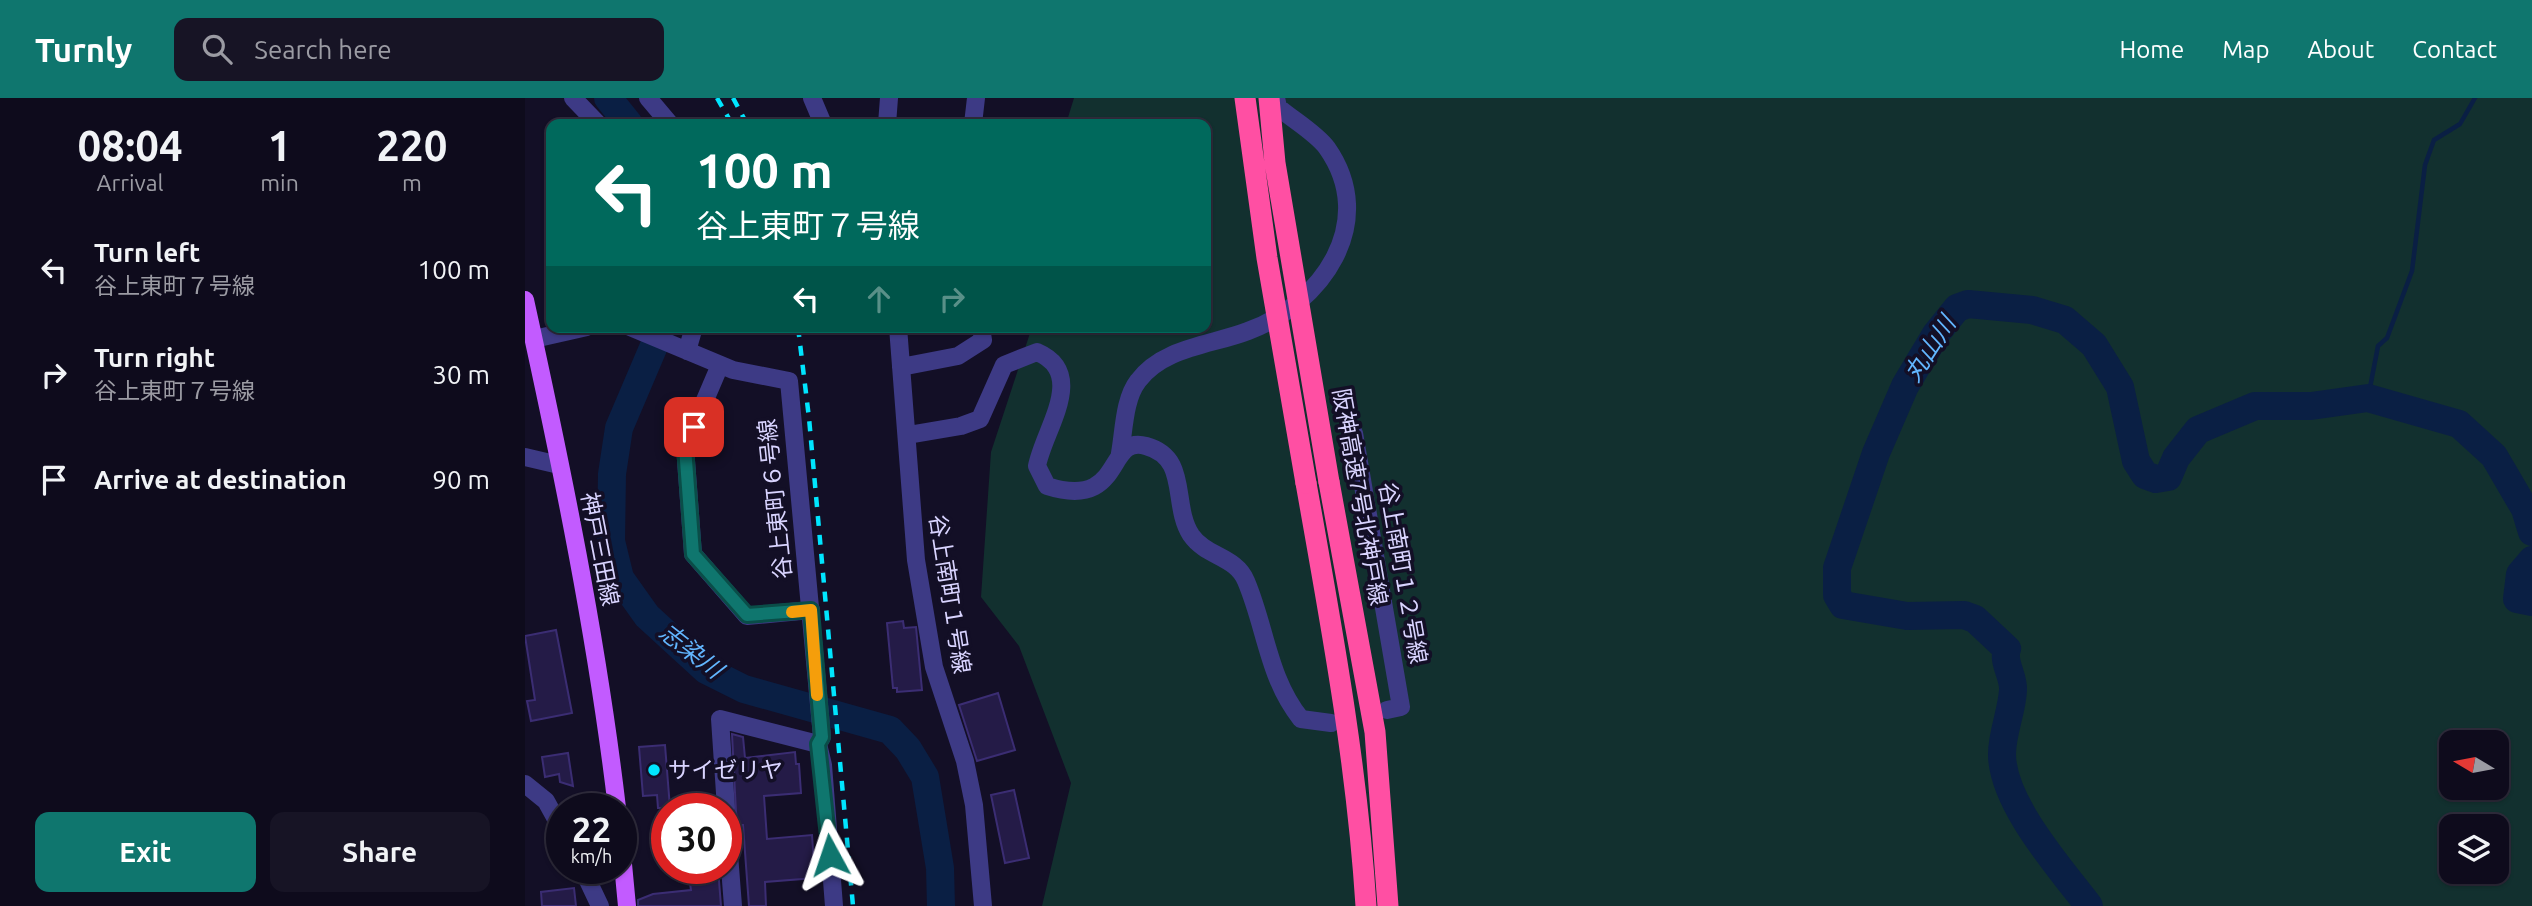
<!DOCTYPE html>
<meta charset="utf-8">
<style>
body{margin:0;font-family:Ubuntu,"Noto Sans JP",sans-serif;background:#171425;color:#f1f3f6;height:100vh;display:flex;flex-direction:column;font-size:26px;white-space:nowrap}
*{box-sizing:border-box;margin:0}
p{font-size:23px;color:#9b9ba3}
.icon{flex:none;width:38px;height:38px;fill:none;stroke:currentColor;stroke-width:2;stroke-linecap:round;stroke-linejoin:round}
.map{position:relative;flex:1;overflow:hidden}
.details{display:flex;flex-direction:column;background:#0e0b1c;width:525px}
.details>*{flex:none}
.top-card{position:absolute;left:21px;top:21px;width:665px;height:214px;border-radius:14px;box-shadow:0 2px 5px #0004,0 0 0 2px #2e2b3b;background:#00695c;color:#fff;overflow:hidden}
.needle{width:46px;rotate:280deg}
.controls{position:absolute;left:1914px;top:632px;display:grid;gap:14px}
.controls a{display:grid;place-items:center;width:70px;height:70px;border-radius:14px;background:#0e0b1c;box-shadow:0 2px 5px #0004,0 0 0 2px #2e2b3b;font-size:35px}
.speed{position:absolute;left:21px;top:695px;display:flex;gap:14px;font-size:35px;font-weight:700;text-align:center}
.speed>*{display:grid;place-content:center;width:91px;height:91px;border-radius:50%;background:#0e0b1c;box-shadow:0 2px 5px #0004,0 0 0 2px #2e2b3b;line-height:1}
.speed small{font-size:18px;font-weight:400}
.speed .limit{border:10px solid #d22;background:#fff;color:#111}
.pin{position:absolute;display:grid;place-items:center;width:60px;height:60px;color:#fff;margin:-30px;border-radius:14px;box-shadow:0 4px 10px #0006}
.me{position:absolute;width:77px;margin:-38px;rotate:355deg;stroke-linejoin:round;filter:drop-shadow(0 0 5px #0008)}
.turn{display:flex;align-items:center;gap:24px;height:147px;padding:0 35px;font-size:32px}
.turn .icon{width:91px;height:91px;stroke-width:2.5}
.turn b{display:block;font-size:49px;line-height:60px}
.lanes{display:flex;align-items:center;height:66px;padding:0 35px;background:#0003;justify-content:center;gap:35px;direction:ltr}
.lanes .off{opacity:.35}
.eta{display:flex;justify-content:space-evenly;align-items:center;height:119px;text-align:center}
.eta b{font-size:42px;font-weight:700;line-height:49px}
.primary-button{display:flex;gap:14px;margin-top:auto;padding:14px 35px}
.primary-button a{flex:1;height:80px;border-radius:14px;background:#0f766e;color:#fff;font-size:28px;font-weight:700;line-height:80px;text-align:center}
.primary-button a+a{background:#171425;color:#f1f3f6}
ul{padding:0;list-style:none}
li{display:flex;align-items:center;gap:21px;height:105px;padding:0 35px}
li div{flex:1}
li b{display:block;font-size:26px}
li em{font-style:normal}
header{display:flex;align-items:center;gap:42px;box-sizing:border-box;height:98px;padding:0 35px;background:#0f766e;color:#fff}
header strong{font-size:33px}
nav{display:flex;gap:38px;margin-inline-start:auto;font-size:24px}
.search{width:490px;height:63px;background:#171425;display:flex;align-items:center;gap:18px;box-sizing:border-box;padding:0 24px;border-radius:14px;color:#9b9ba3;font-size:26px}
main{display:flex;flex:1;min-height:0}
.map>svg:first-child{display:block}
.green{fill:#12302f;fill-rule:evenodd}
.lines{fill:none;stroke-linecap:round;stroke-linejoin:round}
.stream{stroke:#0a1f44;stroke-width:4.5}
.river{stroke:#0a1f44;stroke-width:28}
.building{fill:#241b47;stroke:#3b2d73;stroke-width:2}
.minor{stroke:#3d3a85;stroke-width:18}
.major{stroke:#c25bff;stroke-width:18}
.highway{stroke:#ff4fa3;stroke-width:21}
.rail{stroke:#00e5ff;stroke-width:4.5;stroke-dasharray:10 9;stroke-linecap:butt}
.highway-bridge{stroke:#ff4fa3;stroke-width:21}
.route-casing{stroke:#0a4d48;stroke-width:18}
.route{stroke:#0f766e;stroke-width:12}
.slow{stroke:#f59e0b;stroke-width:12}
.poi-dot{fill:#00e5ff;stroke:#130f26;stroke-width:2.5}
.labels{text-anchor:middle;stroke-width:7;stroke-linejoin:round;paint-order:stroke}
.street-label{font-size:23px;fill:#d9d4ff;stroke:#130f26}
.poi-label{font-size:23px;fill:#d9d4ff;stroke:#130f26;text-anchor:start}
.water-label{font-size:24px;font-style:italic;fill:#62b6ff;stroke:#130f26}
</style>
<header>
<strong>Turnly</strong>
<div class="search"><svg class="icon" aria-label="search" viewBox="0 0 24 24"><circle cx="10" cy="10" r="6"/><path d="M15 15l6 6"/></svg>Search here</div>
<nav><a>Home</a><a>Map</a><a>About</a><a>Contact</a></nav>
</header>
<main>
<section class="details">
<div class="eta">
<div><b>08:04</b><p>Arrival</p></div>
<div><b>1</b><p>min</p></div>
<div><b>220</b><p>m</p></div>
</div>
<ul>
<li><svg class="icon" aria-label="left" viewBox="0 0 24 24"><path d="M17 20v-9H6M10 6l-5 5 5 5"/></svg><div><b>Turn left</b><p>谷上東町７号線</p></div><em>100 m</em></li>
<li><svg class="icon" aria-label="right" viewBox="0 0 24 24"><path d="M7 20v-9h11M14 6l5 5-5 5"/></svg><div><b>Turn right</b><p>谷上東町７号線</p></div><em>30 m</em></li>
<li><svg class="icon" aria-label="arrive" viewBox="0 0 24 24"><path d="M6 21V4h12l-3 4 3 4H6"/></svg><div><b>Arrive at destination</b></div><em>90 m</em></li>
</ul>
<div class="primary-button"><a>Exit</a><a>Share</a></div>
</section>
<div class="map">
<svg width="2007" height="808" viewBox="0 0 2007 808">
<rect width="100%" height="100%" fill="#130f26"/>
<path class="green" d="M 549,0 L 2007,0 L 2007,808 L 517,808 L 546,685 L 494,548 L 456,499 L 466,354 L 507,229 L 681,229 L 681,26 L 541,26 ZM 1927,644 L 1972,644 L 1972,690 L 1927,690 ZM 1927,728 L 1972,728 L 1972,774 L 1927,774 Z"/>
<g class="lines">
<path class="stream" d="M 1843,300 L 1853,248 L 1862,240 L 1887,173 L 1900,67 L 1909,42 L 1935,26 L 1950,0"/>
<path class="river" d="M 83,0 L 104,26
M 137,229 L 94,330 L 87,376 L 86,443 L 95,480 L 122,518 L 181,572 L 219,591 L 365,632 L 383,651 L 400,679 L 415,770 L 416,808
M 2007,462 L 1995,476 L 1992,501 L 2007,504
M 1564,808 C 1535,770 1477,705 1477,656 C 1477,635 1487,613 1488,592 C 1489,578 1477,564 1482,551 L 1450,521 L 1439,517 L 1382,518 L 1318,507 L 1312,497 L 1312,470 L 1351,355 L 1380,288 L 1411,236 L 1432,210 L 1443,206 L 1507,212 L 1540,222 L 1569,247 L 1595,289 L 1611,363 L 1620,377 L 1631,381 L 1643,379 L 1651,360 L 1673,332 L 1730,308 L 1786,308 L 1843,300 L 1934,326 L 1969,358 L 2000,411 L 2007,434"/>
</g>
<path class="building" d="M 378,523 L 379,530 L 391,529 L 397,592 L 372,594 L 372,590 L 368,590 L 362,525 Z
M 31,532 L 47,615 L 6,623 L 2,603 L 10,602 L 0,538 Z
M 473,595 L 490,652 L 452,663 L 434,607 Z
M 207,636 L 218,639 L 220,660 L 270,654 L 271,666 L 274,666 L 276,695 L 239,698 L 242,741 L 287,737 L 290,780 L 240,784 L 241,808 L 224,808 L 218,727 L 213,727 L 211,714 Z
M 140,647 L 145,710 L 133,710 L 132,697 L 118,698 L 114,649 Z
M 43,655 L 48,688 L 35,684 L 34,676 L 20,679 L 17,659 Z
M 489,692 L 504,760 L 480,765 L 466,697 Z
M 142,723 L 142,737 L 130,738 L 128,725 Z
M 193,770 L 196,808 L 113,808 L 113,802 L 128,796 L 166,792 L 164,778 L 172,777 L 172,773 Z
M 49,790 L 51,808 L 17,808 L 16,794 Z"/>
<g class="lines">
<path class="minor" d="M 48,0 L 73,26
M 123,0 L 145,26
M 287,0 L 298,26
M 362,26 L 364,0
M 448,26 L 451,0
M 105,229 L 208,272 L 264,283 L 297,639 L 293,646 L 298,667 L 309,808
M 373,229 L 391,462 L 409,569 L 440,663 L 449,707 L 458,808
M 9,241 L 62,229
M 162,253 L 169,229
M 195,267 L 160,349 L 168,456 L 222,518 L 286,512
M 376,269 L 433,258 L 458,242 L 456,229
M 829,335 L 876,609 L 862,612
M 383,337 L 436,328 L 455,321 L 479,267 L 512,254 C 563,276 519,331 512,368 L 522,388 C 600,413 580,336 621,348 C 665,360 646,406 666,437 C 681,459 711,458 721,483 C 741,530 743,580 776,621 L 806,625
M 595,355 C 599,333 599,301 613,283 C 638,249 687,247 723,233 C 797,206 854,124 802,50 C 791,35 768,22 753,9 L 751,0
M 0,359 L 34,367
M 0,686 L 21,703 L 37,732
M 201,710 L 195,621 L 293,646
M 201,718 L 208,808
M 57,770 L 75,808"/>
<path class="major" d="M 0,202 C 37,370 72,540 92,710
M 96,745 L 102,808"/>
<path class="highway" d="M 804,384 L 850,634 L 863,808
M 781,385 C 806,526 832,665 841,808"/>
<path class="rail" d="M 192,0 L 207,26
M 208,0 L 222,26
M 273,229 L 284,320 L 328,808"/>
<path class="highway-bridge" d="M 720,0 L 742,160 L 781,385
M 744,0 L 750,65 L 804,384"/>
</g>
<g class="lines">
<g class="route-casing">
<path id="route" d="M 169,329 L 160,349 L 168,456 L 222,517 L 286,512 L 297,639 L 293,646 L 305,757"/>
</g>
<use href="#route" class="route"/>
<path class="slow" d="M 267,514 L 286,512 L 292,597"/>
</g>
<circle class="poi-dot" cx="129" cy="672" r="7"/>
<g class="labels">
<g class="street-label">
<text transform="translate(835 399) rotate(80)" y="8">阪神高速7号北神戸線</text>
<text transform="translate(250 401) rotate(-96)" y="8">谷上東町６号線</text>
<text transform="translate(75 451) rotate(79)" y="8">神戸三田線</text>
<text transform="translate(878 475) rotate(80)" y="8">谷上南町１２号線</text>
<text transform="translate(425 496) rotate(81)" y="8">谷上南町１号線</text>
</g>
<g class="poi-label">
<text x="143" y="680">サイゼリヤ</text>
</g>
<g class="water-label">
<text transform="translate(1405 251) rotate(-57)" y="8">丸山川</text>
<text transform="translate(166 553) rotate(38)" y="8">志染川</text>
</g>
</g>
</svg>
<div class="controls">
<a><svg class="needle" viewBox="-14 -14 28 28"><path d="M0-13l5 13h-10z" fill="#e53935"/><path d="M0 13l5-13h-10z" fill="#9b9ba3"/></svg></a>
<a><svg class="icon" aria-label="layers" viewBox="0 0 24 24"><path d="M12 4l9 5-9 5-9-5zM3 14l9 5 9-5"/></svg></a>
</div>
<div class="speed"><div>22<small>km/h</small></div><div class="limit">30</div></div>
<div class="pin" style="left:169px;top:329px;background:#d93025"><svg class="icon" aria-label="arrive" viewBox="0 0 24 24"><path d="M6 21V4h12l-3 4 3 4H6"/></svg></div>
<svg class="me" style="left:305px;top:757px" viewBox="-20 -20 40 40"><path d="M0-17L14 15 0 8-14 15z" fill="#0f766e" stroke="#fff" stroke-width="4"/></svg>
<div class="top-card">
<div class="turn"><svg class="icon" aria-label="left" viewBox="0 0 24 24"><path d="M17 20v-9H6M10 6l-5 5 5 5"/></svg><div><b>100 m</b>谷上東町７号線</div></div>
<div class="lanes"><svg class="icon" aria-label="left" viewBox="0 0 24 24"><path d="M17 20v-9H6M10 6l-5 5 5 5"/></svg><svg class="icon off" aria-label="ahead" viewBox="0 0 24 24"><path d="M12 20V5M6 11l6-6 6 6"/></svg><svg class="icon off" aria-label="right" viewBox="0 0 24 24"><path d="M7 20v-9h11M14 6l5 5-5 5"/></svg></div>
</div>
</div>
</main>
